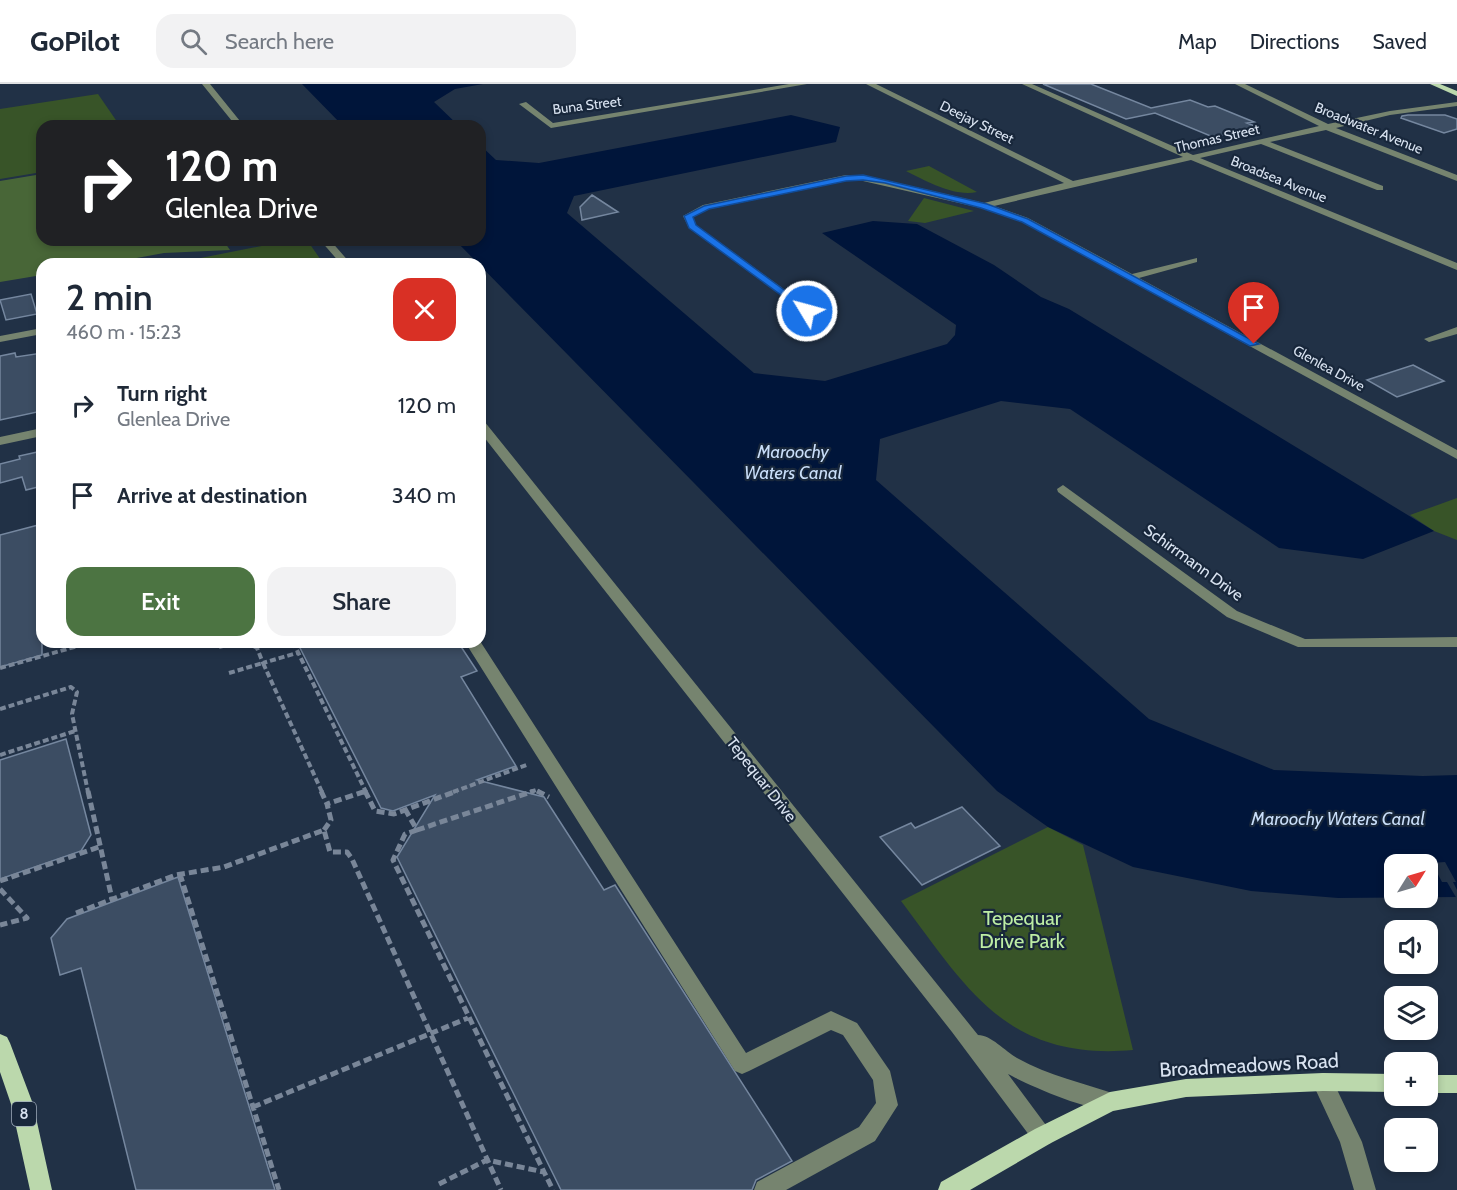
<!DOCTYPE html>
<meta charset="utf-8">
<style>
body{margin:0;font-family:Cabin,sans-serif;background:#f2f2f3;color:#1f2937;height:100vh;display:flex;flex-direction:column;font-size:22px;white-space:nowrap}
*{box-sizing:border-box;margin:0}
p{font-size:20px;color:#747a83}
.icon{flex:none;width:33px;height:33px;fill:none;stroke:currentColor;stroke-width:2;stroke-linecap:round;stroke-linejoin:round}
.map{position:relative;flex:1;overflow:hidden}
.drawer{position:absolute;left:36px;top:174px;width:450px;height:390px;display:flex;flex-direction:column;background:#fff;border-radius:18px;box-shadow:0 3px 9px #0003}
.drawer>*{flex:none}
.top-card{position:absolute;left:36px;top:36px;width:450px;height:126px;border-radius:18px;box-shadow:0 3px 9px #0003;background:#202124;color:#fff;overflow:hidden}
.needle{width:39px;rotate:53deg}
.buttons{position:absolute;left:1384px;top:770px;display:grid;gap:12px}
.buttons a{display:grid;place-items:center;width:54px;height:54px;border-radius:12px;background:#fff;box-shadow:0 3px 9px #0003;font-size:30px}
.pin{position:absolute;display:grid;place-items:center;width:51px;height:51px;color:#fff;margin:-62px -26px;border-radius:50% 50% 50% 0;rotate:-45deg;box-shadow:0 0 6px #0007}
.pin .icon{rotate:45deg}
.me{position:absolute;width:66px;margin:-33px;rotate:307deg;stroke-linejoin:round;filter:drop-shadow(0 0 4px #0008)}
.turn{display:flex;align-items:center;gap:21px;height:126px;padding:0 30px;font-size:27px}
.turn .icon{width:78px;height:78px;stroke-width:2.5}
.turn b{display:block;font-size:42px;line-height:51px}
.round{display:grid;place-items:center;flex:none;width:63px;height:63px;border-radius:18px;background:#f2f2f3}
.headline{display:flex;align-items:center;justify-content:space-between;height:102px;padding:0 30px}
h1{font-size:36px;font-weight:600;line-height:45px}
.primary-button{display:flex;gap:12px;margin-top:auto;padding:12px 30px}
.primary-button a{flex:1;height:69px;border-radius:18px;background:#4c7442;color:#fff;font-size:24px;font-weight:600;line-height:69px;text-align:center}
.primary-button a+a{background:#f2f2f3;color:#1f2937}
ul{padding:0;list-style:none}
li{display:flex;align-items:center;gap:18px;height:90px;padding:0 30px}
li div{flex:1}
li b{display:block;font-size:22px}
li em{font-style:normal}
header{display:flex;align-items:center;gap:36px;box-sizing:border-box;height:84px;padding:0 30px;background:#fff;border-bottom:2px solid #e0e1e3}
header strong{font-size:28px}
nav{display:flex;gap:33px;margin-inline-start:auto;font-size:21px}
.search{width:420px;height:54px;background:#f2f2f3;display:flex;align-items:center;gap:15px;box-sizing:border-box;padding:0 21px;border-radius:18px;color:#747a83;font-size:22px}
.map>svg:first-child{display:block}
.green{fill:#385428}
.forest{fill:#486637}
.water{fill:#00153a;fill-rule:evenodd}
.pier{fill:#213146}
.building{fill:#3c4d63;stroke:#75879f;stroke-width:1.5}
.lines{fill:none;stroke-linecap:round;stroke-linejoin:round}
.path-far2{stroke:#798698;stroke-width:3;stroke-dasharray:4.5 2;stroke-linecap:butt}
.path-far1{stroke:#798698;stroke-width:4;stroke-dasharray:6 3;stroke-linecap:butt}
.path{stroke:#798698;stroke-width:5;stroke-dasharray:8 4;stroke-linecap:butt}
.minor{fill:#76846f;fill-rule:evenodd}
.major{fill:#bbd8ac;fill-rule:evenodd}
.route{fill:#1a73e8;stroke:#114b97;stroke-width:1.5}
.labels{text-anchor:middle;stroke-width:4.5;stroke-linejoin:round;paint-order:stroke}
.far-street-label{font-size:14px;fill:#d9e3f1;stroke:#18273b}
.shield{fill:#18273b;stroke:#9fabba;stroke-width:1.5}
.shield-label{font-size:15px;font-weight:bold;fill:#d9e3f1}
.street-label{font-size:16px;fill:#d9e3f1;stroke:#18273b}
.water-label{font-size:18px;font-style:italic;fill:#c9def9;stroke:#18273b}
.near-park-label{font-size:20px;fill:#bdeda4;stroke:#18273b}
.near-street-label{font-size:20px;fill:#d9e3f1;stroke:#18273b}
</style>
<header>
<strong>GoPilot</strong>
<div class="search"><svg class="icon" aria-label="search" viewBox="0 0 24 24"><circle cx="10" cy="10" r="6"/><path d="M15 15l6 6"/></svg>Search here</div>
<nav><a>Map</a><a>Directions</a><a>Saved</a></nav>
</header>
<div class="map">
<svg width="1457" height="1106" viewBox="0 0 1457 1106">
<rect width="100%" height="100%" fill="#213146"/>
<path class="green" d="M 98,10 L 120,42 L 42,42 L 42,88 L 0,95 L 0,25 Z
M 929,82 L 977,108 C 954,113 926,97 906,87 Z
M 924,114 L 974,127 L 925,139 L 908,137 Z
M 292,156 L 307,156 L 323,179 L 170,180 Z
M 1457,414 L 1457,456 L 1434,447 L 1410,431 Z
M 1048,743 L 1083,761 L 1133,966 C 1007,977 968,906 901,817 Z"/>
<path class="forest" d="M 42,90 L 42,156 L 223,156 L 230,166 L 164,169 L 104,180 L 42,180 L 42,191 L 0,198 L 0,97 Z"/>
<path class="water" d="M 302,0 L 483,0 L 455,5 L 434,18 L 459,42 L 343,42 Z
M 791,31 L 840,43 L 836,58 L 574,112 L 567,129 L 754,289 L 825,297 L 947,260 L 955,251 L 956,241 L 822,149 L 873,137 L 917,140 L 994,181 L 1041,213 L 1069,225 L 1434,447 L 1363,475 L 1279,464 L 1070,325 L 1001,317 L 880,355 L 876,396 L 1149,635 L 1274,686 L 1423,692 L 1457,691 L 1457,813 L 1338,814 L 1251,807 L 1133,783 L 1048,743 L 997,707 L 455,156 L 480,156 L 480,61 L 496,76 L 539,79 ZM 1395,780 L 1428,780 L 1428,813 L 1395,813 Z"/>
<path class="pier" d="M 1445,778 L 1456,798 L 1453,798 L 1457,806 L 1457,815 L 1447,798 L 1442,798 L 1432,779 Z"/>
<path class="building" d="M 1043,0 L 1091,0 L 1151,24 L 1190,16 L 1208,23 L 1215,22 L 1254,38 L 1247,39 L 1257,43 L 1213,53 L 1155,29 L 1126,35 Z
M 1408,31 L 1445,31 L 1457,35 L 1457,45 L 1444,49 L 1401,34 L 1402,32 Z
M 592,111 L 618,128 L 582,136 L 580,123 Z
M 31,210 L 37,230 L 6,236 L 0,216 Z
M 15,269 L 16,273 L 42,269 L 42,327 L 0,336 L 0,272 Z
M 1413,281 L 1444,297 L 1397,313 L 1367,296 Z
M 42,367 L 42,402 L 26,406 L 22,393 L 0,399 L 0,380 L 20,375 L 19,372 Z
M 42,440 L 42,571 L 0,583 L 0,451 Z
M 297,558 L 458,558 L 477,587 L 461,593 L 516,682 L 477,696 L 544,713 L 604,806 L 615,801 L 792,1077 L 756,1096 L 752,1106 L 561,1106 L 397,773 L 435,711 L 393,727 L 381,724 Z
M 66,655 L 91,751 L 81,767 L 0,795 L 0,676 Z
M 962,723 L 1000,762 L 922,801 L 880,753 L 911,739 L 915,744 Z
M 178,793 L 275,1106 L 136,1106 L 81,884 L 60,891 L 51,854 L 67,835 Z"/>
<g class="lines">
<path class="path-far2" d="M 307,180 L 324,177"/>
<path class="path-far1" d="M 246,558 L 257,564 L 263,579 L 297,569
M 293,558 L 366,708
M 219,563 L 238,558
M 0,584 L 92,558
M 229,589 L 263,579 L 322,708
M 0,625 L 71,603 L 77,608 L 72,630 L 88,708
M 0,671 L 75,647
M 363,708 L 366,707
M 453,708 L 529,680
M 530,708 L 536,706 L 540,708"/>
<path class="path" d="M 88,707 L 112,815
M 321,707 L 327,720
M 365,707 L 375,727 L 394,730 L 457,707
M 537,707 L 549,713
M 405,725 L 417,746 L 534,707
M 324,746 L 331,736 L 327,720 L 366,707
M 417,746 L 405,750 L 393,776 L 544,1088
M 180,790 L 279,1106
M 0,797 L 99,763
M 0,805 L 27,834 L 0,841
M 76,829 L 176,791 L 224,783 L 324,746 L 330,768 L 347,768 L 352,775 L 501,1106
M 253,1023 L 468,934
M 439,1100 L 487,1076 L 544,1088 L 553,1106"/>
<path class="minor" d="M 202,0 L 210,0 L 244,42 L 236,42 Z
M 789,0 L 807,0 L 551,44 L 519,20 L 526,18 L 553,39 Z
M 866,0 L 876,0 L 1073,97 L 1183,73 L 1022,0 L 1032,0 L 1193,71 L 1319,42 L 1235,0 L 1245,0 L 1328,40 L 1390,27 L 1457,18 L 1457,22 L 1390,31 L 1336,44 L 1457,91 L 1457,97 L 1326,46 L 1270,58 L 1383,102 L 1383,106 L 1377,106 L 1261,60 L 1200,74 L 1457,179 L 1457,186 L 1191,76 L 994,122 L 1028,134 L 1132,190 L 1197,174 L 1197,178 L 1139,194 L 1457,366 L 1457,375 L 1022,138 L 981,124 L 863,97 L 846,97 L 709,125 L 693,133 L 696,141 L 811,225 L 811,229 L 807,230 L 689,144 L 683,132 L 703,121 L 846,91 L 863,91 L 984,119 L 1064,99 Z
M 320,156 L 330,156 L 351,180 L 341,180 Z
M 1457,243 L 1457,250 L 1429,258 L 1424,255 Z
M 42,244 L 42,250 L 0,258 L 0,252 Z
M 480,336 L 484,337 L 978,951 C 991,951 1005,967 1017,974 C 1049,992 1084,999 1118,1011 L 1121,1018 L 1118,1025 C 1098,1032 1028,1001 1008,990 L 1054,1052 L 1051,1059 L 1043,1062 L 1035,1059 L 952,948 L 480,348 Z
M 42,344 L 42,352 L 0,361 L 0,353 Z
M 1063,401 L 1237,527 L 1305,555 L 1457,553 L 1457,563 L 1298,563 L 1227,533 L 1058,408 L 1057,405 Z
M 480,557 L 746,969 L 831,927 L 857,939 L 890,987 L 898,1021 L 875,1057 L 786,1106 L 754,1106 L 757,1098 L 859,1043 L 876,1019 L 873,996 L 843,951 L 831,946 L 749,987 L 742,990 L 735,987 L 465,558 Z
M 1323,989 L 1330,991 L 1362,1058 L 1376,1106 L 1354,1106 L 1340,1058 L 1312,998 L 1316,991 Z"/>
<path class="major" d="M 1430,0 L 1440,0 L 1457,7 L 1457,12 Z
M 0,950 L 7,953 L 10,959 L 33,1020 L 52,1106 L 30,1106 L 11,1020 L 0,988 Z
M 1323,989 L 1395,990 L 1395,1008 L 1323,1007 L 1186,1013 L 1113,1027 L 1051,1059 L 970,1106 L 938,1106 L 941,1098 L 1035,1045 L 1110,1008 L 1186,995 Z
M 1428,991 L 1457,991 L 1457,1009 L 1428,1009 Z"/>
</g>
<path class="route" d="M 863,91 L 987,120 L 1028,135 L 1259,260 L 1250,262 L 1022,138 L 981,124 L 885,99 L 863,96 L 846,97 L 709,125 L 693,133 L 696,141 L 810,225 L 810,229 L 807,230 L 689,144 L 684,132 L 704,122 L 846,92 Z"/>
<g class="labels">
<g class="far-street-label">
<text transform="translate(587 21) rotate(-7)" y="5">Buna Street</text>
<text transform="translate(977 38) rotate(26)" y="5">Deejay Street</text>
<text transform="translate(1369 44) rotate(22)" y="5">Broadwater Avenue</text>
<text transform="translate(1217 54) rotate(-13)" y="5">Thomas Street</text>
<text transform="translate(1279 95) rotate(22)" y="5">Broadsea Avenue</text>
<text transform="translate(1329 284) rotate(29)" y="5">Glenlea Drive</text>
</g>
<rect class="shield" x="12" y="1018" width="24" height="24" rx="4.5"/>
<g class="shield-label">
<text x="24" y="1035">8</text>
</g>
<g class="street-label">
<text transform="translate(1194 478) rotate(36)" y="6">Schirrmann Drive</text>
<text transform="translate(762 695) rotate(52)" y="6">Tepequar Drive</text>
</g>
<g class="water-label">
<text x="793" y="374">Maroochy<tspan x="793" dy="21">Waters Canal</tspan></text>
<text x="1338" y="741">Maroochy Waters Canal</text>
</g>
<g class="near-park-label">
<text x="1022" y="841">Tepequar<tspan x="1022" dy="23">Drive Park</tspan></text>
</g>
<g class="near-street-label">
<text transform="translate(1249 981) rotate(-3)" y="7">Broadmeadows Road</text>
</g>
</g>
</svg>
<div class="buttons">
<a><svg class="needle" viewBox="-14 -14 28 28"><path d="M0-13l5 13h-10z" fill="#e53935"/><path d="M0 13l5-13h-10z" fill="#747a83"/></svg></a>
<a><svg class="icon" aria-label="sound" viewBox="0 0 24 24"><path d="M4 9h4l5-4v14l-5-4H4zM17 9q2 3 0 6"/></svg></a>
<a><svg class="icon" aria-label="layers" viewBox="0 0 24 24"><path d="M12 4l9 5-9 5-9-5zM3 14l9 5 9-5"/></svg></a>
<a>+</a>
<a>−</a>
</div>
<div class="pin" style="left:1254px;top:260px;background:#d93025"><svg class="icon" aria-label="arrive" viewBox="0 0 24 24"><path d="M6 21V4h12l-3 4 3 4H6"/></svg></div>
<svg class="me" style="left:807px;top:227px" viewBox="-20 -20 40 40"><circle r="17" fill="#1a73e8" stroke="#fff" stroke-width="3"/><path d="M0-11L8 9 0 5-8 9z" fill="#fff"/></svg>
<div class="top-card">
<div class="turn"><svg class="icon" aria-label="right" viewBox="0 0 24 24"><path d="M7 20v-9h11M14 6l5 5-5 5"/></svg><div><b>120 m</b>Glenlea Drive</div></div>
</div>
<section class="drawer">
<div class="headline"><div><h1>2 min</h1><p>460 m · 15:23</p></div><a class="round" style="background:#d93025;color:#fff"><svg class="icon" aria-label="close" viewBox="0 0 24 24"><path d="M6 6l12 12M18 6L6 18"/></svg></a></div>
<ul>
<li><svg class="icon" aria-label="right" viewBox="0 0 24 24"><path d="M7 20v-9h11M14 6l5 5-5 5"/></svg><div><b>Turn right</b><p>Glenlea Drive</p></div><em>120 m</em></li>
<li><svg class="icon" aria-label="arrive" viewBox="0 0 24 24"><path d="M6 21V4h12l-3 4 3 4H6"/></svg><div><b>Arrive at destination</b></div><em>340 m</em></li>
</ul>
<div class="primary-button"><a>Exit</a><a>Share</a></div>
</section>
</div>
